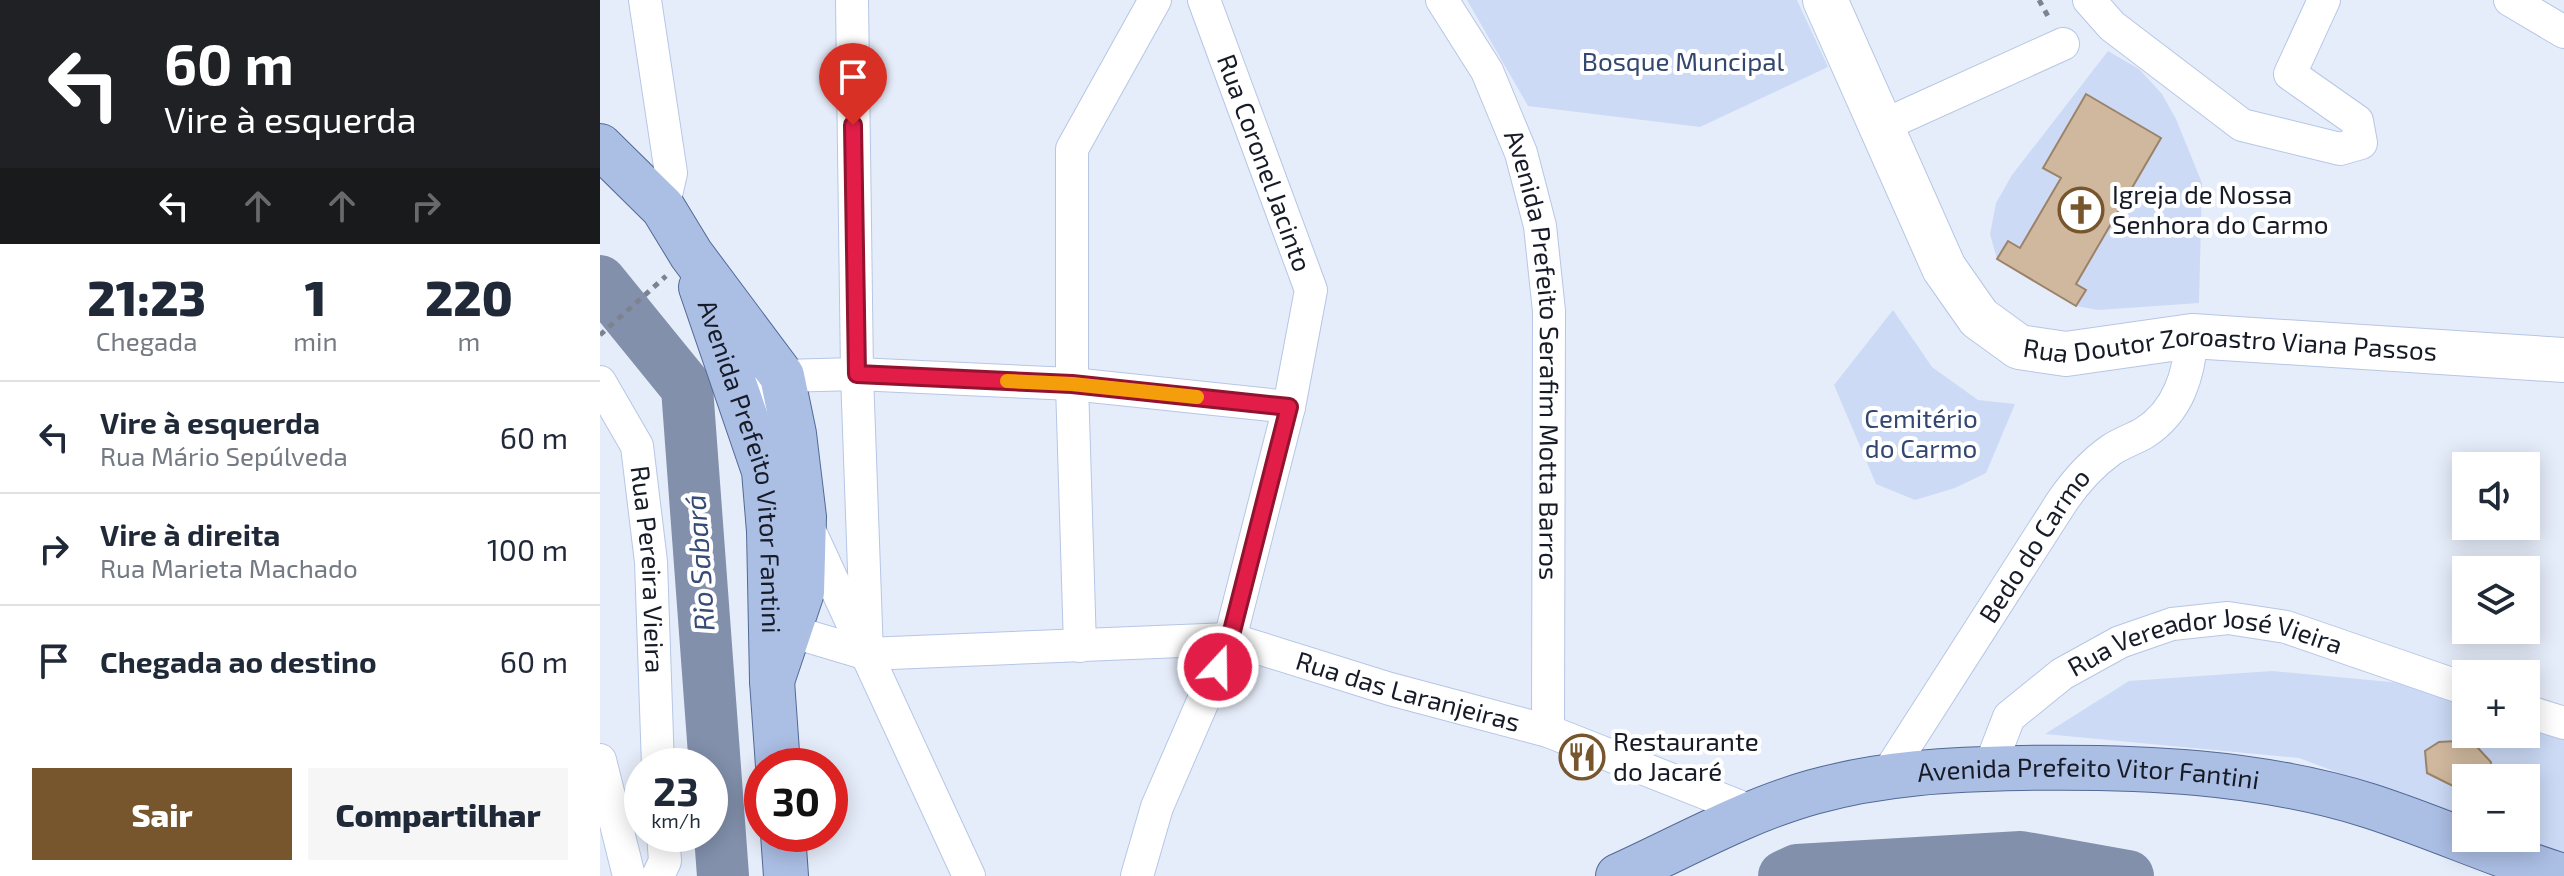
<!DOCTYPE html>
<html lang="pt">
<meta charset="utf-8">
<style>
body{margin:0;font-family:"Exo 2",sans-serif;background:#f6f6f7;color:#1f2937;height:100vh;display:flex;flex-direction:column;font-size:30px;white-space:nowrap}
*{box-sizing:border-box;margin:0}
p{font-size:26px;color:#747a83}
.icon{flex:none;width:44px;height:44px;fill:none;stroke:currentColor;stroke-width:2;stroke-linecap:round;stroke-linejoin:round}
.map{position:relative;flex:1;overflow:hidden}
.details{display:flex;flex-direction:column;background:#fff;width:600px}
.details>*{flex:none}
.banner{background:#202124;color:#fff;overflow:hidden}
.buttons{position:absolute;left:1852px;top:452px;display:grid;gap:16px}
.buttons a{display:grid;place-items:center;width:88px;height:88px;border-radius:0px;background:#fff;box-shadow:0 4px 20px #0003;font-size:40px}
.speed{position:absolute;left:24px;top:748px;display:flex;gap:16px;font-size:40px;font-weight:700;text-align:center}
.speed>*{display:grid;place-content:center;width:104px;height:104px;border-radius:50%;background:#fff;box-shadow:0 4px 20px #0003;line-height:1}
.speed small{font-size:20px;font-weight:400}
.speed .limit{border:12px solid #d22;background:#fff;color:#111}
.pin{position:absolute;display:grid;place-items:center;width:68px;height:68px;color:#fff;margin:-82px -34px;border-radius:50% 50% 50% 0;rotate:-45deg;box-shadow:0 0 8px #0007}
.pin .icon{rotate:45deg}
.me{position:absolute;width:88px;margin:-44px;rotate:21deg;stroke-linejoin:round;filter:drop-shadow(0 0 6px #0008)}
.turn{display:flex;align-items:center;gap:28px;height:168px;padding:0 32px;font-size:36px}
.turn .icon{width:104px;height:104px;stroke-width:2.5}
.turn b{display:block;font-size:56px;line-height:68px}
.lanes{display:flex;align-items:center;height:76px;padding:0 32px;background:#0003;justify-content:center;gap:40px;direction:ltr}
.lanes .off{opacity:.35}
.eta{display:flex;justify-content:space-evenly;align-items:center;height:136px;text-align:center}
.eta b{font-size:48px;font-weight:800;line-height:56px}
.action{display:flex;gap:16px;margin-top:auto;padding:16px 32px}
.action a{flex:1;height:92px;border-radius:0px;background:#77552d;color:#fff;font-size:32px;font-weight:800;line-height:92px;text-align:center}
.action a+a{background:#f6f6f7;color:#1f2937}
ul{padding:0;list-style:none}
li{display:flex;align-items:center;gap:24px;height:112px;padding:0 32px;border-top:2px solid #e0e1e3}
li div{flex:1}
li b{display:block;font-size:30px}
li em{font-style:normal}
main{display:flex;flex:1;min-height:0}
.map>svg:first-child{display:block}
.green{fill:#ccdaf6}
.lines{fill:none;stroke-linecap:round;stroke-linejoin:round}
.river{stroke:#8290ac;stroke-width:52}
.building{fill:#d0b89e;stroke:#9b8369;stroke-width:2}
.street-casing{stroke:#b6c6e5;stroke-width:34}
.secondary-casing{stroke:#b6c6e5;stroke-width:46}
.primary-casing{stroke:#526996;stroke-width:46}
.path{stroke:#7c828e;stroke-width:5;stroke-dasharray:6 6;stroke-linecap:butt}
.street{stroke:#fff;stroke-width:32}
.secondary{stroke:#fff;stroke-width:44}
.primary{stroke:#abbee4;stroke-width:44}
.route-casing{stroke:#92132f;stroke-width:20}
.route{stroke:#e11d48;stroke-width:14}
.slow{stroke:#f59e0b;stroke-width:14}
.labels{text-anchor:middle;stroke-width:8;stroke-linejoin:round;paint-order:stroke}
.park-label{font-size:26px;fill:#334770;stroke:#fff}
.street-label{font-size:26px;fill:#161b27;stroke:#fff}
.poi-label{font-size:26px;fill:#161b27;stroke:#fff;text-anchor:start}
.water-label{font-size:28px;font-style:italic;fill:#374c75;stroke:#fff}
</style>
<main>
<section class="details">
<div class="banner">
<div class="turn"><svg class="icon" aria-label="left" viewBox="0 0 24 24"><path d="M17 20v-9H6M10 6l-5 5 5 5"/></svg><div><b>60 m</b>Vire à esquerda</div></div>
<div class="lanes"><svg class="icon" aria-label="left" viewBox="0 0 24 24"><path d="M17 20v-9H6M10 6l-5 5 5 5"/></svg><svg class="icon off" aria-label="ahead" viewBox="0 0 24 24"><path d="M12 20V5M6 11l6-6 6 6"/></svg><svg class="icon off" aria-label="ahead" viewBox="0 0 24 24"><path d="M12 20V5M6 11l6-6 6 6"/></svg><svg class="icon off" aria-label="right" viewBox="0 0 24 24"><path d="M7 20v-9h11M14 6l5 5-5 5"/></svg></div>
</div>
<div class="eta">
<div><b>21:23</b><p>Chegada</p></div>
<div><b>1</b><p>min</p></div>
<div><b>220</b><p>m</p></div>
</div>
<ul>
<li><svg class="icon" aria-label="left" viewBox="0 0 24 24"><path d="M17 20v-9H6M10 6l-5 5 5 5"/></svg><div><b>Vire à esquerda</b><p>Rua Mário Sepúlveda</p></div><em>60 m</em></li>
<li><svg class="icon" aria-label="right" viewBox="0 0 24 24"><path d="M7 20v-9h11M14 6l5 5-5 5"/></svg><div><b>Vire à direita</b><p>Rua Marieta Machado</p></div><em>100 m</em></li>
<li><svg class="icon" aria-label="arrive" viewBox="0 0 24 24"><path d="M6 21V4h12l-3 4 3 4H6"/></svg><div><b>Chegada ao destino</b></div><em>60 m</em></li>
</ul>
<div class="action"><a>Sair</a><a>Compartilhar</a></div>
</section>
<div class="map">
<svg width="1964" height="876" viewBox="0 0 1964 876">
<rect width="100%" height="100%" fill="#e6edfa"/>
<path class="green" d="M 867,0 L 1197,0 L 1228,67 L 1100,127 L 928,106 Z
M 1508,51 L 1539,69 L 1562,94 L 1576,119 L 1602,183 L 1599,303 L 1498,310 L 1476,306 L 1397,259 L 1390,234 L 1396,203 L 1412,175 Z
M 1293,310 L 1332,367 L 1378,400 L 1415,404 L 1386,473 L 1355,488 L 1315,500 L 1276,484 L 1234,385 Z
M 1672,671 L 1866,689 L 1866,734 L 1926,734 L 1926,707 L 1964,719 L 1964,858 L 1912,838 L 1926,838 L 1926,778 L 1866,778 L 1866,821 L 1699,758 L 1445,734 L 1529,681 Z"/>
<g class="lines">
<path class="river" d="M 0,281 L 87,388 L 123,876
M 1184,876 L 1197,870 L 1421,857 L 1528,876"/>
</g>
<path class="building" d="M 1486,94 L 1561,138 L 1476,284 L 1486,290 L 1476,306 L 1397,259 L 1408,241 L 1420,248 L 1461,178 L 1443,168 Z
M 1857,741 L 1877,747 L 1891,762 L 1890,778 L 1866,778 L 1866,788 L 1853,786 L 1827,773 L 1825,751 L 1839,742 Z"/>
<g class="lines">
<g class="street-casing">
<g id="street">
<path d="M 45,0 L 71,173 L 63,208"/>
<path d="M 252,0 L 257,374 L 267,654"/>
<path id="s1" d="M 842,0 L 887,71 L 921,153 L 940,226 L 949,311 L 948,731"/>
<path d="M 1489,0 L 1512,26 L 1642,125 L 1740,149 L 1761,143 L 1757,121 L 1690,74 L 1724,0"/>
<path d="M 1910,0 L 1964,32"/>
<path d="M 1282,126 L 1463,44"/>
<path id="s2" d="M 0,382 L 37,446 L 51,562 L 58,766"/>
<path d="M 147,420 L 165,390 L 182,376 L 257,374 L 472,384 L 689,407"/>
<path d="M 206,523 L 369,876"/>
<path id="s3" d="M 175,614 L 190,631 L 267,654 L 630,639 L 790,689 L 948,731 L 1156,813"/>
<path d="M 480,646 L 472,384 L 472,149 L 555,0"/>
<path d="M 1926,711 L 1964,723"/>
<path d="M 0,760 L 29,876"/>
<path id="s4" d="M 1389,769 L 1409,717 L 1462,674 L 1520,642 L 1572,624 L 1628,618 L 1686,627 L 1866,689"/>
<path id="s5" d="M 1286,776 L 1463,500 C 1477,480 1491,464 1511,450 C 1521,443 1534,439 1544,433 C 1579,411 1589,374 1592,336"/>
<path d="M 58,876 L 65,861 L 63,834"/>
<path d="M 537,876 L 557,807 L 630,639 L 689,407 L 711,290 L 604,0"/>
</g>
</g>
<g class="secondary-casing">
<g id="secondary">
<path id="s6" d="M 1225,0 L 1344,268 L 1379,318 L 1419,347 L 1466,354 L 1592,336 L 1964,360"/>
</g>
</g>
<g class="primary-casing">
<g id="primary">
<path d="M 0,146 L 63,208 L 91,254 L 182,376 L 194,434 L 204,517 L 202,592 L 172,681"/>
<path id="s7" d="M 101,287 L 164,471 L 169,531 L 172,681 L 178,766"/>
<path d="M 183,834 L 186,876"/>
<path id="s8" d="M 1018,876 C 1082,847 1145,811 1213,792 C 1281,773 1352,769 1422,768 C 1538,766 1659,771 1770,806 C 1835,827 1898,856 1963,876"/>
</g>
</g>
<path class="path" d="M 1439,0 L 1450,20
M 0,335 L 66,276"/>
<use href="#street" class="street"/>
<use href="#secondary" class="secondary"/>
<use href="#primary" class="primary"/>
</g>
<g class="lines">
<g class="route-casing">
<path id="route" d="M 253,125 L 257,374 L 472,384 L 689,407 L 630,639 L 618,667"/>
</g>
<use href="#route" class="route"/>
<path class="slow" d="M 407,381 L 472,384 L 597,397"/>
</g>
<defs>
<g id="church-ring" transform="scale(2.3)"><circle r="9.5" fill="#fff" stroke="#77552d" stroke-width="1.5"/><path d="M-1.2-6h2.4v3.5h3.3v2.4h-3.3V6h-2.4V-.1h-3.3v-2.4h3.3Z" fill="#77552d"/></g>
<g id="restaurant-ring" transform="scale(2.3)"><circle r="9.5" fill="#fff" stroke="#77552d" stroke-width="1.5"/><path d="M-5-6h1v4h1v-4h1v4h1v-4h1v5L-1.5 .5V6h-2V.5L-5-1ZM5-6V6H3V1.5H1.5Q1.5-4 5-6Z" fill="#77552d"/></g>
</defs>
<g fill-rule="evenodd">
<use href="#church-ring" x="1481" y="210"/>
<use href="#restaurant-ring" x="982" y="757"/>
</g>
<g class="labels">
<g class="park-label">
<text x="1083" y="71">Bosque Muncipal</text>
<text x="1321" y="428">Cemitério<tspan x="1321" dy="30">do Carmo</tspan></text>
</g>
<g class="street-label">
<text transform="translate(664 163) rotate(70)" y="9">Rua Coronel Jacinto</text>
<text dy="9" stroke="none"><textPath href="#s6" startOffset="616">Rua Doutor Zoroastro Viana Passos</textPath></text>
<text dy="9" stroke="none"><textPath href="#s1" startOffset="376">Avenida Prefeito Serafim Motta Barros</textPath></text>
<text dy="9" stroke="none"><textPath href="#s7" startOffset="186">Avenida Prefeito Vitor Fantini</textPath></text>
<text dy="9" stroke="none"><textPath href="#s5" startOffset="274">Bedo do Carmo</textPath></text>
<text dy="9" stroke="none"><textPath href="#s2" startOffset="198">Rua Pereira Vieira</textPath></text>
<text dy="9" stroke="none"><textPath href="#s4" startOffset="276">Rua Vereador José Vieira</textPath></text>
<text dy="9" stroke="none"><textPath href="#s3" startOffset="652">Rua das Laranjeiras</textPath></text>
<text dy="9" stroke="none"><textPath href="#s8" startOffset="490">Avenida Prefeito Vitor Fantini</textPath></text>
</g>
<g class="poi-label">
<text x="1512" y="204">Igreja de Nossa<tspan x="1512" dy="30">Senhora do Carmo</tspan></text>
<text x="1013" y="751">Restaurante<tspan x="1013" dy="30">do Jacaré</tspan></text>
</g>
<g class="water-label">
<text transform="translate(100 563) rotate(-94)" y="10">Rio Sabará</text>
</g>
</g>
</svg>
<div class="buttons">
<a><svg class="icon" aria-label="sound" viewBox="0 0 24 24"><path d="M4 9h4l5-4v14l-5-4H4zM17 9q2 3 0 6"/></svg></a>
<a><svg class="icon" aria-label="layers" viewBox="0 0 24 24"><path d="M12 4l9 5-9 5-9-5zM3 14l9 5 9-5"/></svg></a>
<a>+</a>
<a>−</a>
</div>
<div class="speed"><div>23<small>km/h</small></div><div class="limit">30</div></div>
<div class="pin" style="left:253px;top:125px;background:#d93025"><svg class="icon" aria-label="arrive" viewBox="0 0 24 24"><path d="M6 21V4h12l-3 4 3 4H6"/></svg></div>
<svg class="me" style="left:618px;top:667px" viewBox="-20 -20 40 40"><circle r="17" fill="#e11d48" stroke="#fff" stroke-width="3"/><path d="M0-11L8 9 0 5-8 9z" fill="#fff"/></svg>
</div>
</main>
